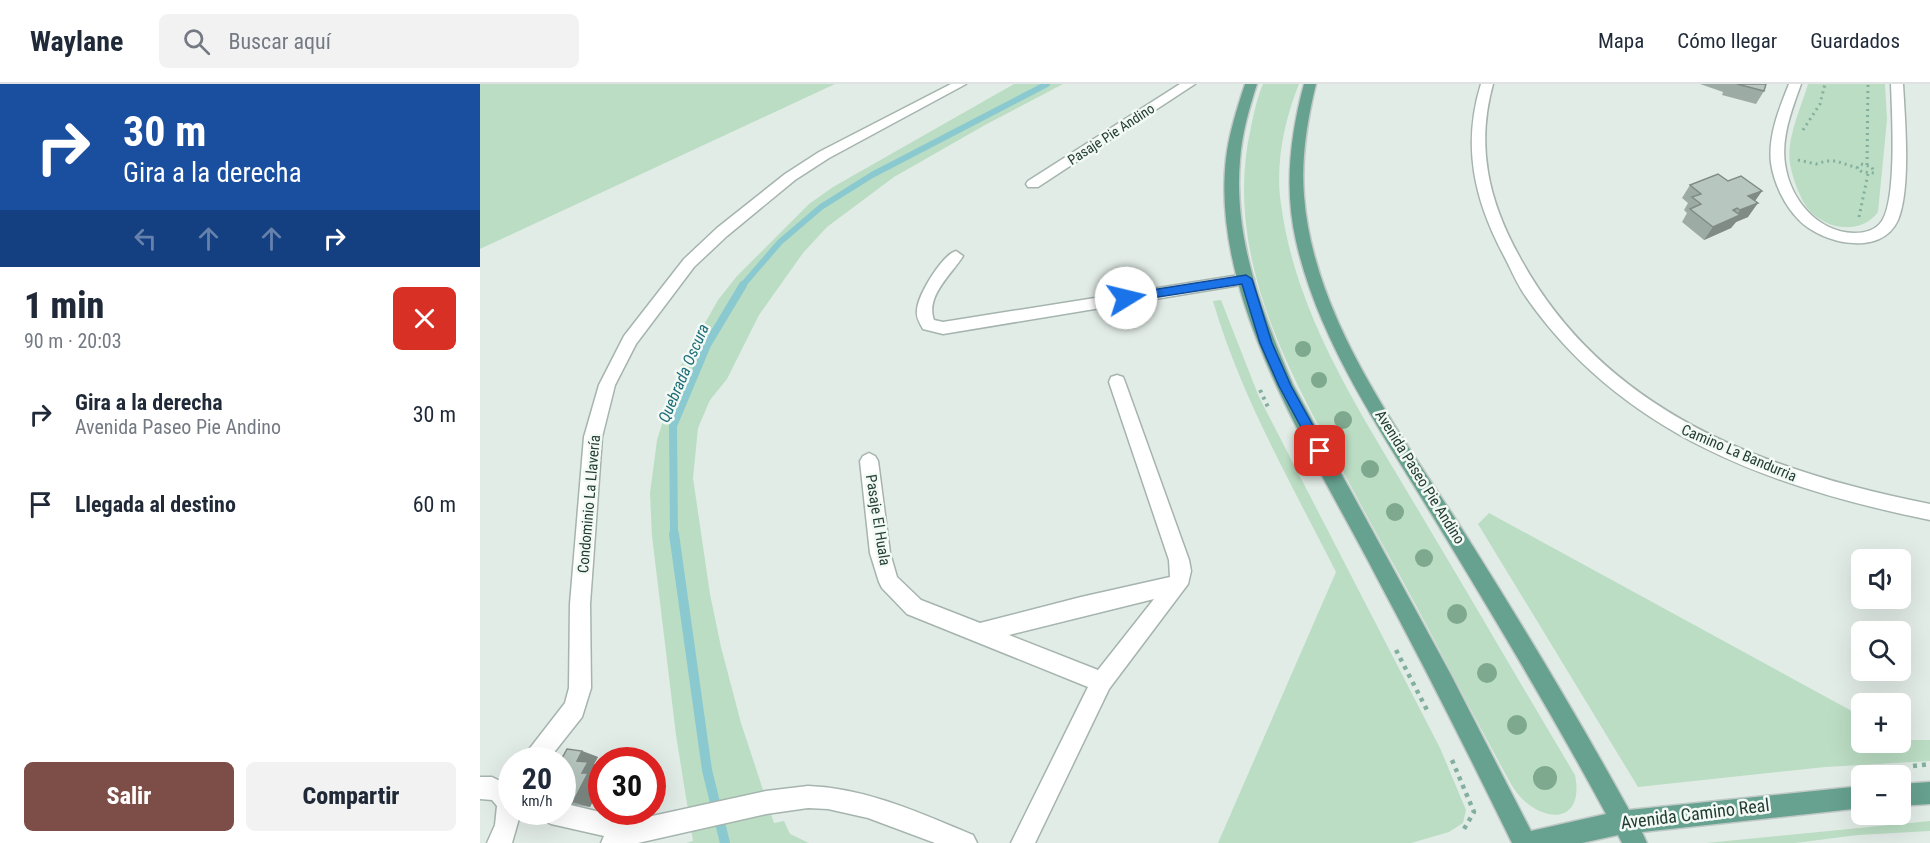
<!DOCTYPE html>
<html lang="es">
<meta charset="utf-8">
<style>
body{margin:0;font-family:"Roboto Condensed",sans-serif;background:#f2f2f3;color:#1f2937;height:100vh;display:flex;flex-direction:column;font-size:22px;white-space:nowrap}
*{box-sizing:border-box;margin:0}
p{font-size:20px;color:#747a83}
.icon{flex:none;width:33px;height:33px;fill:none;stroke:currentColor;stroke-width:2;stroke-linecap:round;stroke-linejoin:round}
.map{position:relative;flex:1;overflow:hidden}
.sheet{display:flex;flex-direction:column;background:#fff;width:480px}
.sheet>*{flex:none}
.hud{background:#1a4fa0;color:#fff;overflow:hidden}
.fabs{position:absolute;left:1371px;top:465px;display:grid;gap:12px}
.fabs a{display:grid;place-items:center;width:60px;height:60px;border-radius:9px;background:#fff;box-shadow:0 6px 24px #0002;font-size:30px}
.speed{position:absolute;left:18px;top:663px;display:flex;gap:12px;font-size:30px;font-weight:700;text-align:center}
.speed>*{display:grid;place-content:center;width:78px;height:78px;border-radius:50%;background:#fff;box-shadow:0 6px 24px #0002;line-height:1}
.speed small{font-size:15px;font-weight:400}
.speed .limit{border:9px solid #d22;background:#fff;color:#111}
.pin{position:absolute;display:grid;place-items:center;width:51px;height:51px;color:#fff;margin:-26px;border-radius:12px;box-shadow:0 3px 9px #0006}
.me{position:absolute;width:66px;margin:-33px;rotate:81deg;stroke-linejoin:round;filter:drop-shadow(0 0 4px #0008)}
.turn{display:flex;align-items:center;gap:21px;height:126px;padding:0 24px;font-size:27px}
.turn .icon{width:78px;height:78px;stroke-width:2.5}
.turn b{display:block;font-size:42px;line-height:51px}
.lanes{display:flex;align-items:center;height:57px;padding:0 24px;background:#0003;justify-content:center;gap:30px;direction:ltr}
.lanes .off{opacity:.35}
.round{display:grid;place-items:center;flex:none;width:63px;height:63px;border-radius:9px;background:#f2f2f3}
.overview{display:flex;align-items:center;justify-content:space-between;height:102px;padding:0 24px}
h1{font-size:36px;font-weight:800;line-height:45px}
.primary-button{display:flex;gap:12px;margin-top:auto;padding:12px 24px}
.primary-button a{flex:1;height:69px;border-radius:9px;background:#7d4d48;color:#fff;font-size:24px;font-weight:800;line-height:69px;text-align:center}
.primary-button a+a{background:#f2f2f3;color:#1f2937}
ul{padding:0;list-style:none}
li{display:flex;align-items:center;gap:18px;height:90px;padding:0 24px}
li div{flex:1}
li b{display:block;font-size:22px}
li em{font-style:normal}
header{display:flex;align-items:center;gap:36px;box-sizing:border-box;height:84px;padding:0 30px;background:#fff;border-bottom:2px solid #e0e1e3}
header strong{font-size:28px}
nav{display:flex;gap:33px;margin-inline-start:auto;font-size:21px}
.search{width:420px;height:54px;background:#f2f2f3;display:flex;align-items:center;gap:15px;box-sizing:border-box;padding:0 21px;border-radius:9px;color:#747a83;font-size:22px}
main{display:flex;flex:1;min-height:0}
.map>svg:first-child{display:block}
.green{fill:#bbddc3}
.lines{fill:none;stroke-linecap:round;stroke-linejoin:round}
.stream-far2{stroke:#8bc9d0;stroke-width:6}
.stream-far1{stroke:#8bc9d0;stroke-width:8}
.stream{stroke:#8bc9d0;stroke-width:10}
.minor-casing{stroke:#a5b4ae;stroke-width:3}
.major-casing{stroke:#c1c9c6;stroke-width:3}
.path-far2{stroke:#83af9f;stroke-width:3;stroke-dasharray:2 4;stroke-linecap:butt}
.path-far1{stroke:#83af9f;stroke-width:4;stroke-dasharray:3 4.5;stroke-linecap:butt}
.path{stroke:#83af9f;stroke-width:4.5;stroke-dasharray:4 5;stroke-linecap:butt}
.minor{fill:#fff;fill-rule:evenodd}
.major{fill:#67a18f;fill-rule:evenodd}
.tree{fill:#7ea98e}
.wall{fill:#9daba5}
.shaded-wall{fill:#808b86}
.building{fill:#b7c7c0;stroke:#808b86;stroke-width:1.5}
.route{fill:#1a73e8;stroke:#114b97;stroke-width:1.5}
.labels{text-anchor:middle;stroke-width:5;stroke-linejoin:round;paint-order:stroke}
.far-street-label{font-size:14px;fill:#223d34;stroke:#f3f9f5}
.street-label{font-size:15px;fill:#223d34;stroke:#f3f9f5}
.water-label{font-size:16px;font-style:italic;fill:#1d6e78;stroke:#f3f9f5}
.near-street-label{font-size:18px;fill:#223d34;stroke:#f3f9f5}
</style>
<header>
<strong>Waylane</strong>
<div class="search"><svg class="icon" aria-label="search" viewBox="0 0 24 24"><circle cx="10" cy="10" r="6"/><path d="M15 15l6 6"/></svg>Buscar aquí</div>
<nav><a>Mapa</a><a>Cómo llegar</a><a>Guardados</a></nav>
</header>
<main>
<section class="sheet">
<div class="hud">
<div class="turn"><svg class="icon" aria-label="right" viewBox="0 0 24 24"><path d="M7 20v-9h11M14 6l5 5-5 5"/></svg><div><b>30 m</b>Gira a la derecha</div></div>
<div class="lanes"><svg class="icon off" aria-label="left" viewBox="0 0 24 24"><path d="M17 20v-9H6M10 6l-5 5 5 5"/></svg><svg class="icon off" aria-label="ahead" viewBox="0 0 24 24"><path d="M12 20V5M6 11l6-6 6 6"/></svg><svg class="icon off" aria-label="ahead" viewBox="0 0 24 24"><path d="M12 20V5M6 11l6-6 6 6"/></svg><svg class="icon" aria-label="right" viewBox="0 0 24 24"><path d="M7 20v-9h11M14 6l5 5-5 5"/></svg></div>
</div>
<div class="overview"><div><h1>1 min</h1><p>90 m · 20:03</p></div><a class="round" style="background:#d93025;color:#fff"><svg class="icon" aria-label="close" viewBox="0 0 24 24"><path d="M6 6l12 12M18 6L6 18"/></svg></a></div>
<ul>
<li><svg class="icon" aria-label="right" viewBox="0 0 24 24"><path d="M7 20v-9h11M14 6l5 5-5 5"/></svg><div><b>Gira a la derecha</b><p>Avenida Paseo Pie Andino</p></div><em>30 m</em></li>
<li><svg class="icon" aria-label="arrive" viewBox="0 0 24 24"><path d="M6 21V4h12l-3 4 3 4H6"/></svg><div><b>Llegada al destino</b></div><em>60 m</em></li>
</ul>
<div class="primary-button"><a>Salir</a><a>Compartir</a></div>
</section>
<div class="map">
<svg width="1450" height="759" viewBox="0 0 1450 759">
<rect width="100%" height="100%" fill="#e2ece7"/>
<path class="green" d="M 0,0 L 355,0 L 0,165 Z
M 534,0 L 583,0 L 505,41 L 414,93 L 347,143 L 323,169 L 279,231 L 247,295 L 230,316 L 218,344 L 213,394 L 230,510 L 241,563 L 261,639 L 294,739 L 304,737 L 310,750 L 329,759 L 206,759 L 213,757 L 196,651 L 172,452 L 170,409 L 177,356 L 200,283 L 238,216 L 257,192 L 329,120 L 353,103 Z
M 783,0 L 819,0 C 804,37 795,81 801,120 C 816,234 883,332 940,429 C 992,516 1043,604 1095,691 C 1106,746 1053,739 1031,700 C 993,632 958,561 920,492 C 896,449 872,405 849,361 C 796,264 745,157 771,43 C 774,29 777,14 783,0 Z
M 1328,0 L 1405,0 L 1407,36 L 1398,128 C 1382,150 1349,147 1330,127 C 1320,116 1313,95 1310,80 C 1306,55 1321,24 1328,0 Z
M 741,216 L 779,313 L 960,664 L 986,726 L 983,739 L 969,748 L 931,759 L 738,759 L 856,488 C 811,399 761,313 733,217 Z
M 1009,429 L 1381,632 L 1382,658 L 1420,658 L 1421,654 L 1426,656 L 1450,656 L 1450,677 L 1345,683 L 1158,703 L 998,440 Z
M 1450,737 L 1450,747 L 1378,751 L 1315,759 L 1226,759 Z"/>
<g class="lines">
<path class="stream-far2" d="M 262,202 L 300,158 L 341,123 L 392,91 L 567,0"/>
<path class="stream-far1" d="M 194,451 L 193,342 L 227,261 L 263,201"/>
<path class="stream" d="M 194,450 L 227,686 L 245,759"/>
<g class="minor-casing">
<path id="minor" d="M 471,0 L 486,0 L 349,74 L 315,96 L 247,152 L 214,183 L 156,260 L 135,301 L 122,353 L 110,520 L 111,604 L 102,633 L 68,676 L 44,676 L 47,668 L 85,619 L 89,604 L 90,520 L 104,353 L 119,301 L 144,252 L 204,175 L 237,144 L 305,90 L 339,68 Z
M 700,0 L 715,0 L 558,103 L 548,103 L 546,100 L 548,97 Z
M 1001,0 L 1013,0 C 996,61 1008,115 1038,170 C 1122,328 1284,387 1450,420 L 1450,436 C 1292,404 1140,350 1044,210 C 1036,198 1030,183 1023,170 C 994,115 982,61 1001,0 Z
M 1309,0 L 1321,0 C 1312,25 1301,53 1305,80 C 1310,115 1337,148 1374,149 C 1385,149 1396,146 1402,137 C 1417,114 1412,29 1411,0 L 1423,0 C 1425,36 1431,104 1418,136 C 1401,174 1341,159 1319,136 C 1304,121 1294,99 1291,79 C 1288,52 1299,25 1309,0 Z
M 476,167 L 483,172 C 472,190 445,212 454,236 L 463,238 L 766,190 L 771,191 L 774,195 L 771,199 L 766,200 L 463,250 L 443,245 C 440,239 436,234 437,227 C 437,212 462,171 476,167 Z
M 637,291 L 643,293 L 645,298 L 709,476 L 711,487 L 708,500 L 629,605 L 555,759 L 531,759 L 608,603 L 427,530 L 402,504 L 399,498 L 390,469 L 380,377 L 383,372 L 389,369 L 395,372 L 398,377 L 410,469 L 417,493 L 441,516 L 500,539 L 601,513 L 690,493 L 689,476 L 629,298 L 631,293 ZM 674,515 L 618,586 L 529,551 Z
M 0,693 L 12,693 L 32,703 L 32,728 L 40,728 L 40,731 L 32,759 L 7,759 L 15,741 L 17,722 L 12,716 L 0,715 Z
M 328,702 C 386,704 440,729 493,751 L 497,759 L 455,759 L 388,734 L 348,725 L 328,724 L 286,730 L 158,759 L 121,759 L 124,752 L 71,740 L 63,736 L 59,728 L 82,728 L 82,719 L 154,736 L 286,707 Z"/>
</g>
<g class="major-casing">
<path id="major" d="M 765,0 L 777,0 C 769,25 762,49 760,76 C 753,154 783,231 813,301 L 971,591 L 1051,747 L 1126,730 C 1072,630 1014,533 955,436 C 902,348 839,259 816,157 C 804,104 810,52 824,0 L 836,0 C 827,37 821,74 824,112 C 834,241 928,358 994,464 C 1048,550 1100,637 1149,726 L 1382,702 L 1382,724 L 1162,748 L 1167,759 L 1142,759 L 1138,751 L 1102,759 L 1032,759 C 988,669 943,580 896,492 C 834,372 730,215 746,75 C 749,49 757,25 765,0 Z
M 1450,698 L 1450,720 L 1420,722 L 1420,700 Z"/>
</g>
<path class="path-far2" d="M 1323,46 L 1340,20 L 1345,0
M 1318,76 L 1336,80 L 1346,77 L 1356,77 L 1377,84
M 1381,80 L 1392,83 L 1394,89 L 1382,88 L 1377,84 Z
M 1387,81 L 1388,0
M 1379,133 L 1388,90"/>
<path class="path-far1" d="M 780,306 L 788,323"/>
<path class="path" d="M 916,566 L 947,626
M 972,676 L 994,728 L 984,745
M 1433,682 L 1450,680
M 1382,687 L 1422,683"/>
<use href="#minor" class="minor"/>
<use href="#major" class="major"/>
</g>
<g class="tree">
<circle cx="823" cy="265" r="8"/>
<circle cx="839" cy="296" r="8"/>
<circle cx="863" cy="336" r="9"/>
<circle cx="890" cy="385" r="9"/>
<circle cx="915" cy="428" r="9"/>
<circle cx="944" cy="474" r="9"/>
<circle cx="977" cy="530" r="10"/>
<circle cx="1007" cy="589" r="10"/>
<circle cx="1037" cy="641" r="10"/>
<circle cx="1065" cy="694" r="12"/>
</g>
<path class="wall" d="M 1220,0 L 1286,0 L 1284,7 L 1276,20 L 1242,11 L 1243,8 Z
M 1248,97 L 1282,107 L 1274,117 L 1268,133 L 1256,138 L 1251,144 L 1224,156 L 1202,138 L 1207,129 L 1204,126 L 1208,119 L 1202,114 L 1210,101 Z
M 102,667 L 118,673 L 114,680 L 122,683 L 122,688 L 119,693 L 122,694 L 122,700 L 110,723 L 82,719 L 82,676 Z"/>
<path class="shaded-wall" d="M 1282,107 L 1273,120 L 1268,112 Z
M 1278,119 L 1268,133 L 1256,138 L 1251,144 L 1224,156 L 1233,143 L 1253,126 L 1257,124 L 1249,136 L 1256,133 L 1260,126 Z
M 102,667 L 118,673 L 114,680 L 122,683 L 122,688 L 119,693 L 122,694 L 122,700 L 110,723 L 93,718 L 97,677 Z"/>
<path class="building" d="M 1257,0 L 1286,0 L 1284,7 Z
M 1238,90 L 1248,97 L 1261,92 L 1282,107 L 1268,112 L 1278,119 L 1260,126 L 1257,124 L 1253,126 L 1260,131 L 1233,143 L 1210,125 L 1221,120 L 1212,113 L 1221,110 L 1210,101 Z
M 87,665 L 102,667 L 97,677 L 108,678 L 102,689 L 108,689 L 93,718 L 82,717 L 82,676 L 81,676 Z"/>
<path class="route" d="M 766,191 L 772,195 L 792,259 L 811,302 L 847,367 L 845,371 L 836,371 L 799,302 L 780,259 L 762,200 L 646,218 L 640,214 L 646,210 Z"/>
<g class="labels">
<g class="far-street-label">
<text transform="translate(631 50) rotate(-33)" y="5">Pasaje Pie Andino</text>
</g>
<g class="street-label">
<text transform="translate(1259 369) rotate(23)" y="5">Camino La Bandurria</text>
<text transform="translate(940 393) rotate(58)" y="5">Avenida Paseo Pie Andino</text>
<text transform="translate(109 420) rotate(-85)" y="5">Condominio La Llavería</text>
<text transform="translate(398 436) rotate(81)" y="5">Pasaje El Huala</text>
</g>
<g class="water-label">
<text transform="translate(203 289) rotate(-67)" y="6">Quebrada Oscura</text>
</g>
<g class="near-street-label">
<text transform="translate(1215 730) rotate(-7)" y="6">Avenida Camino Real</text>
</g>
</g>
</svg>
<div class="fabs">
<a><svg class="icon" aria-label="sound" viewBox="0 0 24 24"><path d="M4 9h4l5-4v14l-5-4H4zM17 9q2 3 0 6"/></svg></a>
<a><svg class="icon" aria-label="search" viewBox="0 0 24 24"><circle cx="10" cy="10" r="6"/><path d="M15 15l6 6"/></svg></a>
<a>+</a>
<a>−</a>
</div>
<div class="speed"><div>20<small>km/h</small></div><div class="limit">30</div></div>
<div class="pin" style="left:840px;top:367px;background:#d93025"><svg class="icon" aria-label="arrive" viewBox="0 0 24 24"><path d="M6 21V4h12l-3 4 3 4H6"/></svg></div>
<svg class="me" style="left:646px;top:214px" viewBox="-20 -20 40 40"><circle r="19" fill="#fff"/><path d="M0-13L10 11 0 6-10 11z" fill="#1a73e8"/></svg>
</div>
</main>
